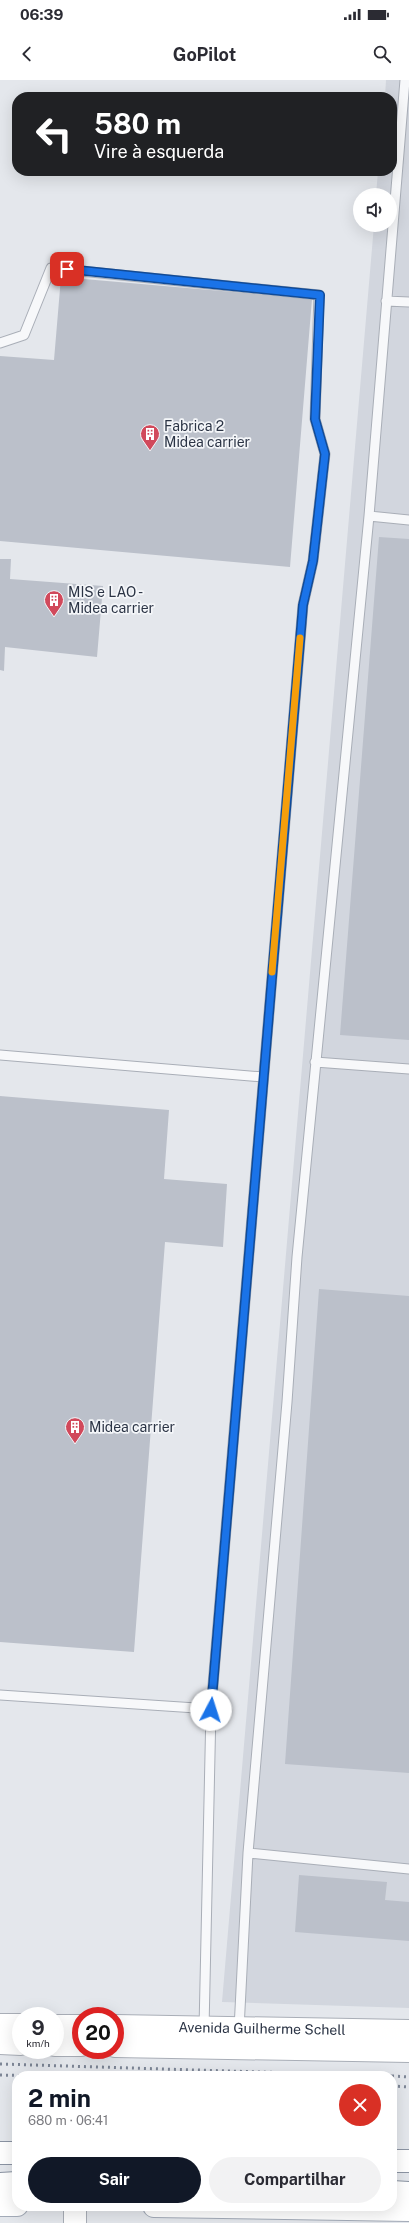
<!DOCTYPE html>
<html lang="pt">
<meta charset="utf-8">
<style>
body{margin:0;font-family:"Public Sans",sans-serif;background:#f2f2f3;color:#2b2b33;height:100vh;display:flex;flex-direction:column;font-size:15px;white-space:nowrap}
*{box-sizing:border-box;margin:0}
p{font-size:13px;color:#7c7c81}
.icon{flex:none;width:22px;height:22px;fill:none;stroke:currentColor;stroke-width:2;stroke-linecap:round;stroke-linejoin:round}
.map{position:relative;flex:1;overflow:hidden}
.drawer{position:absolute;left:12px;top:1991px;width:385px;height:140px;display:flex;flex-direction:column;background:#fff;border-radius:16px;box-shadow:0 4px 16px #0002}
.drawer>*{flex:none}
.top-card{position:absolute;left:12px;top:12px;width:385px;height:84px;border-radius:16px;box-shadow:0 4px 16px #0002;background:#202124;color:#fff;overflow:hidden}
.tools{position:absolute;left:353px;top:108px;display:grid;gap:8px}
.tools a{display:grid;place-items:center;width:44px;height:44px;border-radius:50%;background:#fff;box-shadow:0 4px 16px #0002;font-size:20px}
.speed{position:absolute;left:12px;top:1927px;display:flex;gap:8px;font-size:20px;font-weight:700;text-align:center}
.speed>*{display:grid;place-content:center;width:52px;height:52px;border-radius:50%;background:#fff;box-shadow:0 4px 16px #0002;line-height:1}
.speed small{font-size:10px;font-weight:400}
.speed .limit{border:6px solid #d22;background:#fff;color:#111}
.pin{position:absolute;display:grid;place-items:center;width:34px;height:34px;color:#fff;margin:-17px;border-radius:8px;box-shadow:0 2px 6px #0006}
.me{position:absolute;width:44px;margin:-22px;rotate:5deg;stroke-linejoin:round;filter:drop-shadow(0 0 3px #0008)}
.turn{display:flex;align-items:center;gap:14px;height:84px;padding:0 16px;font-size:18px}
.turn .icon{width:52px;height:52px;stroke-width:2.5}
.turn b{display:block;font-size:28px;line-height:34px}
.round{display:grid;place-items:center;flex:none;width:42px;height:42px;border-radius:21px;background:#f2f2f3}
.overview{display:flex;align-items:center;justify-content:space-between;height:68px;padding:0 16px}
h1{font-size:24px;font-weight:700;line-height:30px;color:#111827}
.cta{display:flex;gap:8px;margin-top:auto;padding:8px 16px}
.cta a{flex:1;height:46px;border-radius:24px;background:#111827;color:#fff;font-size:16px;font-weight:700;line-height:46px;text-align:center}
.cta a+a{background:#f2f2f3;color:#2b2b33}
.status{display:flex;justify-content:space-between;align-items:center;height:28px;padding:0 20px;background:#fff;direction:ltr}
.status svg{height:11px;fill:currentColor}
header{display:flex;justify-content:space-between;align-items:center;height:52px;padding:0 16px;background:#fff;font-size:18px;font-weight:700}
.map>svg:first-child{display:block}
.built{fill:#d2d6de}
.building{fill:#bbc0ca}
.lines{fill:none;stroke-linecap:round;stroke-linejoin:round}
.lane-casing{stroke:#a9aeb7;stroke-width:11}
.secondary-casing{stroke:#a9aeb7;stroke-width:24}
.primary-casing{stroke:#a3abb8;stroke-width:24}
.highway-casing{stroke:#8b94a3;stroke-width:24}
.lane{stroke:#f7f8fa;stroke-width:9}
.secondary{stroke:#fff;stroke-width:22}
.primary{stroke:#fff;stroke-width:22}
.highway{stroke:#fff;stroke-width:22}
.rail{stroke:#7d8696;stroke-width:3;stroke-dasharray:2 4;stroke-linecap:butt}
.route-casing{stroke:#114b97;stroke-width:10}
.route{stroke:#1a73e8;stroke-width:7}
.slow{stroke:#f59e0b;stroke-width:7}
.labels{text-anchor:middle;stroke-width:3.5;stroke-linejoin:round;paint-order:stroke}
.poi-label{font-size:14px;fill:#2b3445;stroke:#f4f6f9;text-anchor:start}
.street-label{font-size:14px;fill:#2b3445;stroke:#f4f6f9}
</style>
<div class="status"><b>06:39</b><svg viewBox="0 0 49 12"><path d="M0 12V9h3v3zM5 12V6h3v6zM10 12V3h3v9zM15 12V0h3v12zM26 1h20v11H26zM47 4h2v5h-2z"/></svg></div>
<header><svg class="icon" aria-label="back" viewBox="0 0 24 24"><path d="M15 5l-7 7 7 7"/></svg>GoPilot<svg class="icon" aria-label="search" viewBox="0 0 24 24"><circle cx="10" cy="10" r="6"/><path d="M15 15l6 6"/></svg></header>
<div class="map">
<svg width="409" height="2143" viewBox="0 0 409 2143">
<rect width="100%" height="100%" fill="#e4e7ec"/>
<path class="built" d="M 386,0 L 409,0 L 409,1928 L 222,1922 L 374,145 L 390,145 L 390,115 L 376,115 L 378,91 L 392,91 L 392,17 L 385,17 Z"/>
<path class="building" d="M 61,197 L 312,219 L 290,487 L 0,461 L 0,276 L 54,280 Z
M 379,457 L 409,459 L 409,960 L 340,955 Z
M 0,479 L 11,479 L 10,499 L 103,506 L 97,577 L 5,567 L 4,591 L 0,590 Z
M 0,1016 L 169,1030 L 164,1099 L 227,1104 L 223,1167 L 165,1162 L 134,1572 L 0,1562 Z
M 319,1209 L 409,1216 L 409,1693 L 285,1684 Z
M 299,1795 L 387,1802 L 385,1820 L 409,1822 L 409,1861 L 295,1852 Z"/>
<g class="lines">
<g class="lane-casing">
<path id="lane" d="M 386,221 L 409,222
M 0,263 L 24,255 L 51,188 L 319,215 L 315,339 L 325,374 L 313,481 L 303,525 L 211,1629 L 204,1949
M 369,436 L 409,440
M 0,975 L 263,997
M 315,982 L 409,989
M 0,1615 L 211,1629
M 248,1773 L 409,1789
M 239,1949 L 248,1773 L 287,1322 L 297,1177 L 369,436 L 405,0"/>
</g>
<g class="secondary-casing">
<g id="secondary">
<path d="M 0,1945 L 21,1945"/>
<path d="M 55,1946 L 81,1946"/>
<path id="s1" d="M 115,1946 L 409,1951"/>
<path d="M 0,1963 L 21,1964"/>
<path d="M 55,1965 L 81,1965"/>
<path d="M 115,1966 L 409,1971"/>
<path d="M 75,2126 L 75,2143"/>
</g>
</g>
<g class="primary-casing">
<path id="primary" d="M 0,2125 L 17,2125
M 154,2126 L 409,2130"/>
</g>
<g class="highway-casing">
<path id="highway" d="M 0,2073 L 17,2073
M 392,2081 L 409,2081
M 0,2104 L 17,2103
M 392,2112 L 409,2113"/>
</g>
<use href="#lane" class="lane"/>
<use href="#secondary" class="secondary"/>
<use href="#primary" class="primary"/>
<use href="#highway" class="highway"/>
<path class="rail" d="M 0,1984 L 392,1996
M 0,1995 L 38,1996
M 392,1996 L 409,1997
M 392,2006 L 409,2007"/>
</g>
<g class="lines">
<g class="route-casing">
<path id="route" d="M 67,189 L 320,215 L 315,339 L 325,374 L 313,481 L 303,525 L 211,1630"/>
</g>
<use href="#route" class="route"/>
<path class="slow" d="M 272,892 L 300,558"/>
</g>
<defs>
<g id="building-pin" transform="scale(1)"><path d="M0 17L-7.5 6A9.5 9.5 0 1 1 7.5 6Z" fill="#d1495b" stroke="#f4f6f9"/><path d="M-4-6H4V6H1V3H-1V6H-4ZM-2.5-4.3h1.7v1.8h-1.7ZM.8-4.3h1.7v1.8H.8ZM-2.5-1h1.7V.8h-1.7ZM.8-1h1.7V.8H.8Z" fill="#fff"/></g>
</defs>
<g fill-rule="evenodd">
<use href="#building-pin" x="150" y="354"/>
<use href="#building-pin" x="54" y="520"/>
<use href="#building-pin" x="75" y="1347"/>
</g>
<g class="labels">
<g class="poi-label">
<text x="164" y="351">Fabrica 2<tspan x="164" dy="16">Midea carrier</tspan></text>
<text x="68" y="517">MIS e LAO -<tspan x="68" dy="16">Midea carrier</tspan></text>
<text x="89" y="1352">Midea carrier</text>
</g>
<g class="street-label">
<text dy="5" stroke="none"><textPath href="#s1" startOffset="147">Avenida Guilherme Schell</textPath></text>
</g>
</g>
</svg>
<div class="tools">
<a><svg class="icon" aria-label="sound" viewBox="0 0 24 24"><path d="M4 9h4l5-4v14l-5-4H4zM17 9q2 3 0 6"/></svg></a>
</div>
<div class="speed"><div>9<small>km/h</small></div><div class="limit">20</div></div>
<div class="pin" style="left:67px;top:189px;background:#d93025"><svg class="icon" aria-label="arrive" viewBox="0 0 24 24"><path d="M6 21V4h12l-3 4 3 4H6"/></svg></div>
<svg class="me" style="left:211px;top:1630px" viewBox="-20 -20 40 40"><circle r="19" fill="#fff"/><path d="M0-13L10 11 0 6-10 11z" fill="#1a73e8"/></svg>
<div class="top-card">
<div class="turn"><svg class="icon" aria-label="left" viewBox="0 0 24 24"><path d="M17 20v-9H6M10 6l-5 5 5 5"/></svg><div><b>580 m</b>Vire à esquerda</div></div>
</div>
<section class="drawer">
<div class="overview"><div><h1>2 min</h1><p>680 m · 06:41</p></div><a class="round" style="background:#d93025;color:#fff"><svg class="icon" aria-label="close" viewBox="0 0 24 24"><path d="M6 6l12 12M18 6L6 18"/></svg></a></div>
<div class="cta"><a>Sair</a><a>Compartilhar</a></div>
</section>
</div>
